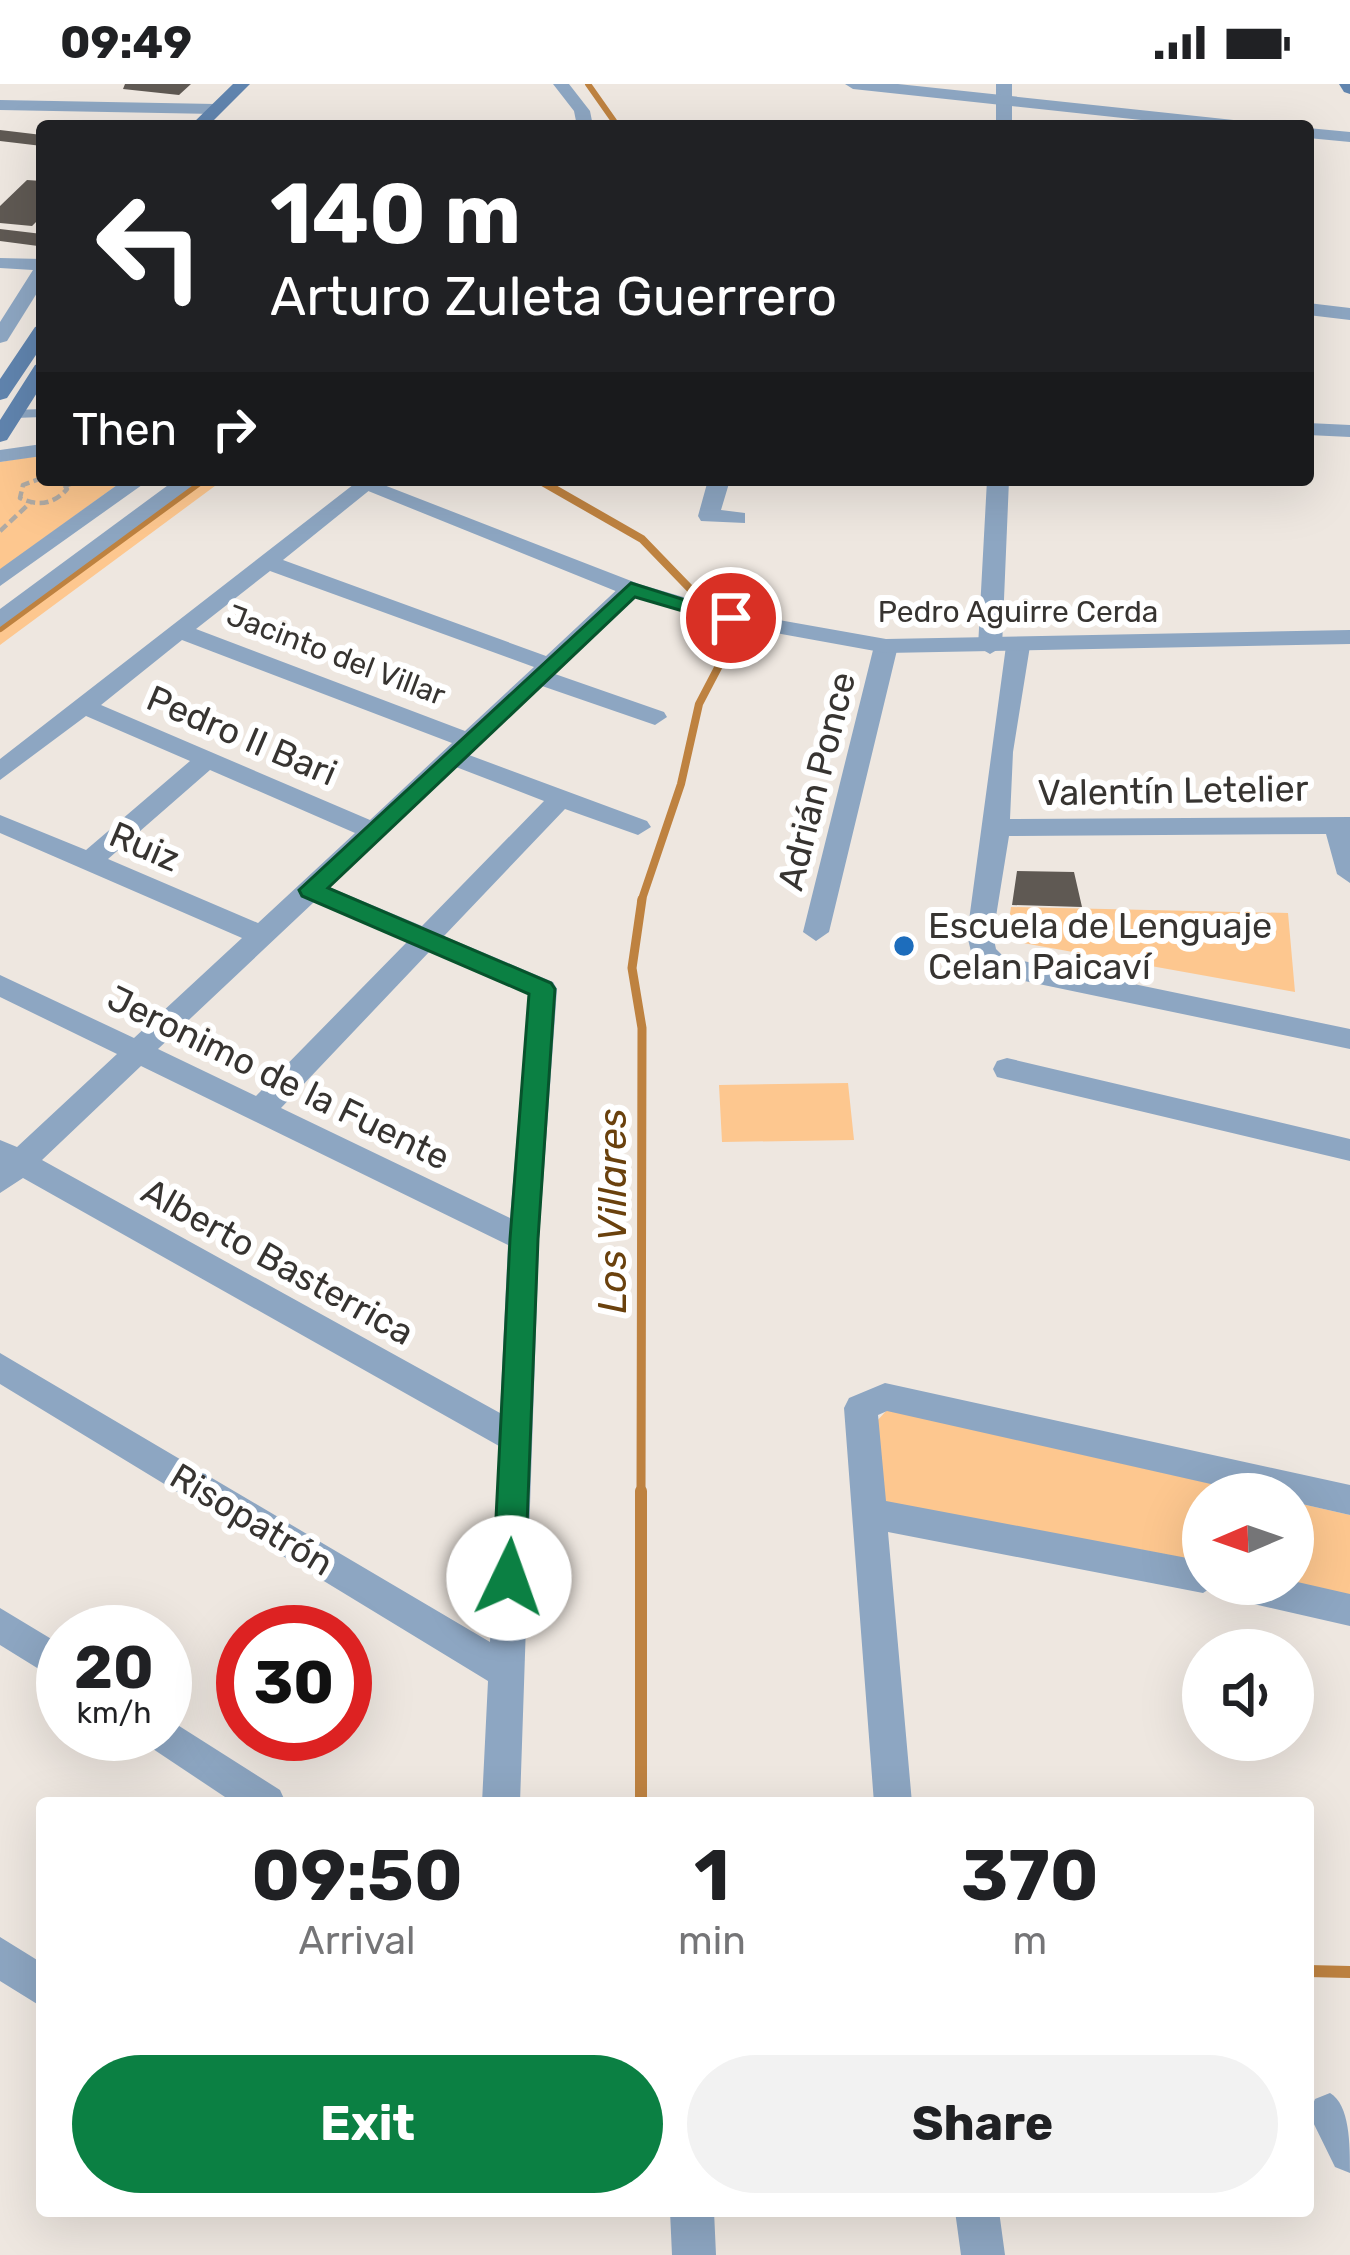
<!DOCTYPE html>
<meta charset="utf-8">
<style>
body{margin:0;font-family:Rubik,sans-serif;background:#f2f2f2;color:#202124;height:100vh;display:flex;flex-direction:column;font-size:45px;white-space:nowrap}
*{box-sizing:border-box;margin:0}
p{font-size:39px;color:#757577}
.icon{flex:none;width:66px;height:66px;fill:none;stroke:currentColor;stroke-width:2;stroke-linecap:round;stroke-linejoin:round}
.map{position:relative;flex:1;overflow:hidden}
.drawer{position:absolute;left:36px;top:1713px;width:1278px;height:420px;display:flex;flex-direction:column;background:#fff;border-radius:12px;box-shadow:0 12px 48px #0002}
.drawer>*{flex:none}
.guide{position:absolute;left:36px;top:36px;width:1278px;height:366px;border-radius:12px;box-shadow:0 12px 48px #0002;background:#202124;color:#fff;overflow:hidden}
.needle{width:78px;rotate:268deg}
.buttons{position:absolute;left:1182px;top:1389px;display:grid;gap:24px}
.buttons a{display:grid;place-items:center;width:132px;height:132px;border-radius:50%;background:#fff;box-shadow:0 12px 48px #0002;font-size:60px}
.speed{position:absolute;left:36px;top:1521px;display:flex;gap:24px;font-size:60px;font-weight:700;text-align:center}
.speed>*{display:grid;place-content:center;width:156px;height:156px;border-radius:50%;background:#fff;box-shadow:0 12px 48px #0002;line-height:1}
.speed small{font-size:30px;font-weight:400}
.speed .limit{border:18px solid #d22;background:#fff;color:#111}
.pin{position:absolute;display:grid;place-items:center;width:102px;height:102px;color:#fff;margin:-51px;border:6px solid #fff;border-radius:50%;box-shadow:0 3px 12px #0007}
.me{position:absolute;width:132px;margin:-66px;rotate:3deg;stroke-linejoin:round;filter:drop-shadow(0 0 9px #0008)}
.turn{display:flex;align-items:center;gap:42px;height:252px;padding:0 36px;font-size:54px}
.turn .icon{width:156px;height:156px;stroke-width:2.5}
.turn b{display:block;font-size:84px;line-height:102px}
.then{display:flex;align-items:center;height:114px;padding:0 36px;background:#0003;gap:24px;font-size:45px}
.eta{display:flex;justify-content:space-evenly;align-items:center;height:204px;text-align:center}
.eta b{font-size:72px;font-weight:700;line-height:84px}
.action{display:flex;gap:24px;margin-top:auto;padding:24px 36px}
.action a{flex:1;height:138px;border-radius:72px;background:#0b8043;color:#fff;font-size:48px;font-weight:700;line-height:138px;text-align:center}
.action a+a{background:#f2f2f2;color:#202124}
.status{display:flex;justify-content:space-between;align-items:center;height:84px;padding:0 60px;background:#fff;direction:ltr}
.status svg{height:33px;fill:currentColor}
.map>svg:first-child{display:block}
.green{fill:#fdc78f}
.lines{fill:none;stroke-linecap:round;stroke-linejoin:round}
.stream-far3{stroke:#be8240;stroke-width:6}
.stream-far2{stroke:#be8240;stroke-width:8}
.stream-far1{stroke:#be8240;stroke-width:9}
.stream{stroke:#be8240;stroke-width:12}
.building{fill:#5f5953}
.path{stroke:#afaaa4;stroke-width:4.5;stroke-dasharray:9 4.5;stroke-linecap:butt}
.service{fill:#8da6c2;fill-rule:evenodd}
.minor{fill:#8da6c2;fill-rule:evenodd}
.tertiary{fill:#8da6c2;fill-rule:evenodd}
.secondary{fill:#6084ae;fill-rule:evenodd}
.route{fill:#0b8043;stroke:#07532c;stroke-width:3}
.poi-dot{fill:#1d6dbc;stroke:#fff;stroke-width:4.5}
.labels{text-anchor:middle;stroke-width:12;stroke-linejoin:round;paint-order:stroke}
.far-street-label{font-size:30px;fill:#373431;stroke:#fff}
.street-label{font-size:36px;fill:#373431;stroke:#fff}
.poi-label{font-size:36px;fill:#373431;stroke:#fff;text-anchor:start}
.water-label{font-size:39px;font-style:italic;fill:#6a410d;stroke:#fff}
</style>
<div class="status"><b>09:49</b><svg viewBox="0 0 49 12"><path d="M0 12V9h3v3zM5 12V6h3v6zM10 12V3h3v9zM15 12V0h3v12zM26 1h20v11H26zM47 4h2v5h-2z"/></svg></div>
<div class="map">
<svg width="1350" height="2171" viewBox="0 0 1350 2171">
<rect width="100%" height="100%" fill="#eee7e0"/>
<path class="green" d="M 42,371 L 42,396 L 124,396 L 0,486 L 0,378 Z
M 202,396 L 223,396 L 0,561 L 0,544 Z
M 1011,823 L 1288,829 L 1295,908 L 1006,856 Z
M 848,999 L 854,1056 L 722,1058 L 719,1001 Z
M 887,1326 L 1258,1410 L 1203,1410 L 1203,1488 L 882,1418 L 875,1339 Z
M 1293,1418 L 1350,1431 L 1350,1520 L 1293,1500 Z"/>
<g class="lines">
<path class="stream-far3" d="M 588,0 L 614,37 L 612,42"/>
<path class="stream-far2" d="M 539,396 L 642,455 L 699,514
M 0,544 L 202,396
M 641,818 L 681,700 L 699,620 L 733,555"/>
<path class="stream-far1" d="M 641,1410 L 642,944 L 632,884 L 642,815"/>
<path class="stream" d="M 641,1719 L 641,1407
M 1308,1887 L 1350,1888"/>
</g>
<path class="building" d="M 125,0 L 191,0 L 179,11 L 123,5 Z
M 0,46 L 42,51 L 42,62 L 0,57 Z
M 27,96 L 42,97 L 42,132 L 32,142 L 0,139 L 0,122 Z
M 0,145 L 42,150 L 42,158 L 38,162 L 0,157 Z
M 1017,787 L 1074,788 L 1082,823 L 1012,821 Z"/>
<g class="lines">
<path class="path" d="M 42,394 L 23,401 L 20,414 C 38,423 54,420 67,405 L 61,396
M 67,401 L 84,396
M 0,447 L 30,419"/>
<path class="service" d="M 42,325 L 42,333 L 15,334 L 8,330 L 15,326 Z"/>
<path class="minor" d="M 996,0 L 1012,0 L 1012,42 L 996,42 Z
M 0,16 L 215,20 L 223,25 L 215,30 L 0,26 Z
M 0,174 L 42,175 L 42,201 L 7,257 L 0,259 L 0,238 L 33,186 L 0,184 Z
M 1308,339 L 1350,341 L 1350,353 L 1308,351 Z
M 175,396 L 200,396 L 0,543 L 0,525 Z
M 708,396 L 730,396 L 721,426 L 745,429 L 745,439 L 701,437 L 698,432 Z
M 987,396 L 1009,396 L 1002,563 L 990,570 L 978,563 Z
M 358,397 L 372,397 L 376,401 L 283,476 L 546,572 L 623,500 L 639,500 L 639,510 L 555,590 L 664,628 L 667,633 L 655,641 L 542,602 L 469,671 L 647,737 L 651,743 L 638,751 L 565,725 L 444,852 L 553,898 L 557,905 L 539,1155 L 520,1719 L 482,1719 L 488,1597 L 0,1300 L 0,1269 L 490,1558 L 499,1362 L 23,1094 L 0,1109 L 0,1056 L 17,1063 L 117,970 L 0,913 L 0,891 L 134,954 L 242,854 L 0,749 L 0,731 L 86,766 L 190,677 L 86,632 L 0,696 L 0,675 ZM 270,487 L 534,583 L 465,647 L 196,545 ZM 182,556 L 452,659 L 370,736 L 101,621 ZM 456,683 L 544,717 L 422,842 L 329,803 ZM 210,686 L 355,749 L 258,839 L 108,775 ZM 314,818 L 407,858 L 256,1012 L 158,965 ZM 430,867 L 529,910 L 510,1134 L 281,1024 ZM 141,982 L 508,1161 L 500,1329 L 42,1076 Z
M 886,555 L 898,562 L 829,848 L 816,857 L 803,848 L 874,562 Z
M 1018,555 L 1030,562 L 1013,668 L 1010,735 L 1350,733 L 1350,799 L 1337,790 L 1326,750 L 1009,752 L 993,851 L 996,865 L 1004,873 L 1350,945 L 1350,965 L 996,891 L 973,876 L 967,851 L 1006,562 Z
M 1007,974 L 1350,1055 L 1350,1077 L 997,993 L 993,985 L 997,977 Z
M 885,1299 L 1350,1401 L 1350,1431 L 1293,1418 L 1293,1410 L 1255,1410 L 887,1327 L 878,1331 L 886,1417 L 1203,1477 L 1203,1500 L 1217,1500 L 1203,1509 L 888,1448 L 912,1719 L 874,1719 L 844,1324 L 849,1314 Z
M 1293,1497 L 1350,1510 L 1350,1542 L 1236,1516 L 1224,1511 L 1218,1500 Z
M 0,1524 L 63,1562 L 63,1600 L 0,1561 Z
M 165,1633 L 280,1706 L 286,1719 L 234,1719 L 150,1663 L 144,1650 L 165,1650 Z
M 0,1853 L 42,1879 L 42,1923 L 0,1897 Z
M 1330,2009 C 1350,2021 1350,2060 1350,2089 L 1335,2083 L 1309,2030 L 1315,2015 Z
M 670,2127 L 714,2127 L 716,2171 L 672,2171 Z
M 955,2127 L 999,2127 L 1005,2171 L 961,2171 Z"/>
<path class="tertiary" d="M 553,0 L 569,0 L 590,27 L 593,42 L 577,42 L 574,27 Z
M 845,0 L 898,0 L 1243,37 L 1251,42 L 1197,42 L 853,5 Z
M 1308,44 L 1350,48 L 1350,58 L 1308,54 Z
M 1308,219 L 1350,224 L 1350,236 L 1308,231 Z
M 42,360 L 42,372 L 0,378 L 0,366 Z
M 124,396 L 149,396 L 0,502 L 0,485 Z
M 341,396 L 371,396 L 639,500 L 734,528 L 886,555 L 1350,546 L 1350,560 L 886,569 L 731,541 L 623,510 Z"/>
<path class="secondary" d="M 233,0 L 250,0 L 208,42 L 190,42 Z
M 1339,0 L 1350,0 L 1350,10 L 1344,8 Z
M 42,241 L 42,262 L 7,314 L 0,316 L 0,295 L 35,243 Z
M 42,279 L 42,301 L 7,356 L 0,358 L 0,336 L 35,281 Z"/>
</g>
<path class="route" d="M 631,499 L 742,534 L 731,541 L 635,513 L 328,804 L 551,899 L 555,905 L 538,1155 L 525,1494 L 520,1504 L 509,1508 L 498,1504 L 493,1494 L 510,1155 L 529,910 L 302,812 L 299,806 Z"/>
<circle class="poi-dot" cx="904" cy="862" r="12"/>
<g class="labels">
<g class="far-street-label">
<text x="1018" y="538">Pedro Aguirre Cerda</text>
<text transform="translate(336 571) rotate(21)" y="10">Jacinto del Villar</text>
</g>
<g class="street-label">
<text transform="translate(242 651) rotate(23)" y="13">Pedro II Bari</text>
<text transform="translate(816 697) rotate(-76)" y="13">Adrián Ponce</text>
<text transform="translate(1173 706) rotate(-1)" y="13">Valentín Letelier</text>
<text transform="translate(145 762) rotate(23)" y="13">Ruiz</text>
<text transform="translate(279 993) rotate(26)" y="13">Jeronimo de la Fuente</text>
<text transform="translate(278 1177) rotate(29)" y="13">Alberto Basterrica</text>
<text transform="translate(252 1435) rotate(31)" y="13">Risopatrón</text>
</g>
<g class="poi-label">
<text x="928" y="854">Escuela de Lenguaje<tspan x="928" dy="41">Celan Paicaví</tspan></text>
</g>
<g class="water-label">
<text transform="translate(612 1127) rotate(-90)" y="14">Los Villares</text>
</g>
</g>
</svg>
<div class="buttons">
<a><svg class="needle" viewBox="-14 -14 28 28"><path d="M0-13l5 13h-10z" fill="#e53935"/><path d="M0 13l5-13h-10z" fill="#757577"/></svg></a>
<a><svg class="icon" aria-label="sound" viewBox="0 0 24 24"><path d="M4 9h4l5-4v14l-5-4H4zM17 9q2 3 0 6"/></svg></a>
</div>
<div class="speed"><div>20<small>km/h</small></div><div class="limit">30</div></div>
<div class="pin" style="left:731px;top:534px;background:#d93025"><svg class="icon" aria-label="arrive" viewBox="0 0 24 24"><path d="M6 21V4h12l-3 4 3 4H6"/></svg></div>
<svg class="me" style="left:509px;top:1494px" viewBox="-20 -20 40 40"><circle r="19" fill="#fff"/><path d="M0-13L10 11 0 6-10 11z" fill="#0b8043"/></svg>
<div class="guide">
<div class="turn"><svg class="icon" aria-label="left" viewBox="0 0 24 24"><path d="M17 20v-9H6M10 6l-5 5 5 5"/></svg><div><b>140 m</b>Arturo Zuleta Guerrero</div></div>
<div class="then">Then<svg class="icon" aria-label="right" viewBox="0 0 24 24"><path d="M7 20v-9h11M14 6l5 5-5 5"/></svg></div>
</div>
<section class="drawer">
<div class="eta">
<div><b>09:50</b><p>Arrival</p></div>
<div><b>1</b><p>min</p></div>
<div><b>370</b><p>m</p></div>
</div>
<div class="action"><a>Exit</a><a>Share</a></div>
</section>
</div>
